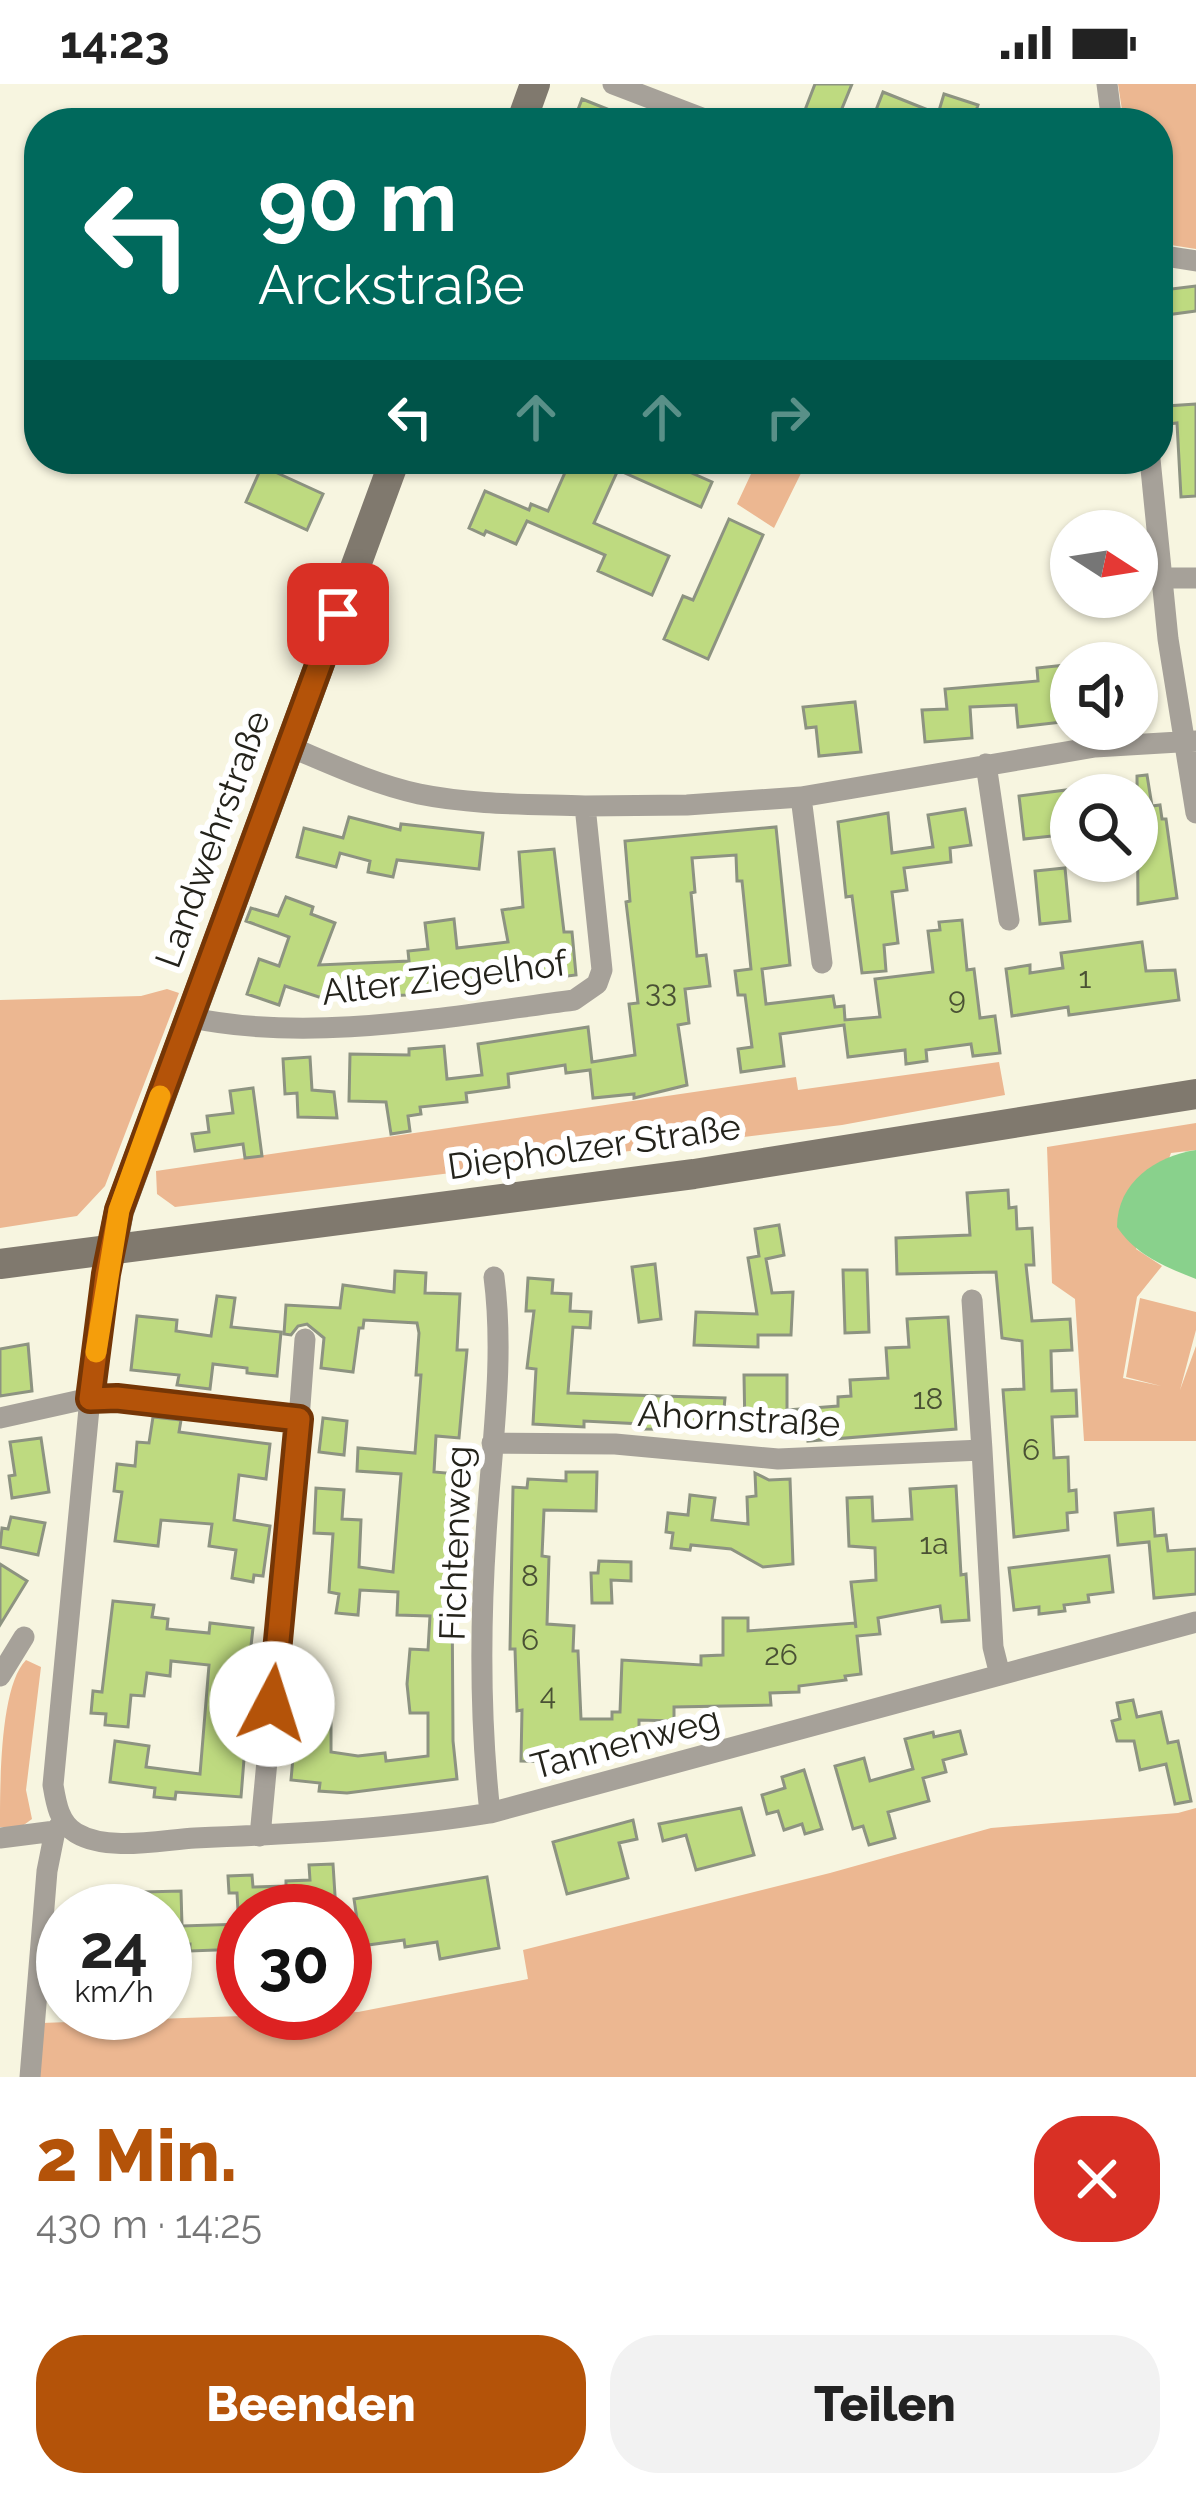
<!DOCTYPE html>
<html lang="de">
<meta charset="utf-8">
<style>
body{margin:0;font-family:Raleway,sans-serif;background:#f2f2f2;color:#222;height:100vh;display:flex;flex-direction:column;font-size:45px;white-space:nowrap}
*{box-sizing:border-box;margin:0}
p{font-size:39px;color:#767676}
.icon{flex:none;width:66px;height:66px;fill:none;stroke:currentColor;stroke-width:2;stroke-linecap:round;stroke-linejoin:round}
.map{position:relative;height:1993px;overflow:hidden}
.side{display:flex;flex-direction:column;background:#fff;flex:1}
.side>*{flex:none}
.hud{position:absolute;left:24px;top:24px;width:1149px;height:366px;border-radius:48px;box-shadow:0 3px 9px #0004;background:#00695c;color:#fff;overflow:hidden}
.needle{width:78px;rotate:102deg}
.controls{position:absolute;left:1050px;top:426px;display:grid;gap:24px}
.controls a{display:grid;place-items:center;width:108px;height:108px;border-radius:50%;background:#fff;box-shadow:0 3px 9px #0004;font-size:60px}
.speed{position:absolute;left:36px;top:1800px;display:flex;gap:24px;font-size:60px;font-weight:700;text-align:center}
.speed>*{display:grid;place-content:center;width:156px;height:156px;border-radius:50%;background:#fff;box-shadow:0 3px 9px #0004;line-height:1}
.speed small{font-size:30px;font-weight:400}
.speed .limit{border:18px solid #d22;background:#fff;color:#111}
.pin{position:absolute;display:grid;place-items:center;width:102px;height:102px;color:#fff;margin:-51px;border-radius:24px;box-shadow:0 6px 18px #0006}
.me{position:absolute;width:132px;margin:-66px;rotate:5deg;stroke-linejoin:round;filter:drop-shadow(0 0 9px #0008)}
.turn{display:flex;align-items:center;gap:42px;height:252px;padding:0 36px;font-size:54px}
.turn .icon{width:156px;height:156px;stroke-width:2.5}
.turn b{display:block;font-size:84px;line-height:102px}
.lanes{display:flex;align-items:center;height:114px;padding:0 36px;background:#0003;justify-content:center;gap:60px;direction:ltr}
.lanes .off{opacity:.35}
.round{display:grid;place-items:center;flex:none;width:126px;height:126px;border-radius:48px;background:#f2f2f2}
.summary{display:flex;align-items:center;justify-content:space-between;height:204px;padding:0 36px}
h1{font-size:72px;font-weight:800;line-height:90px;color:#b45309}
.button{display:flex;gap:24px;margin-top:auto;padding:24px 36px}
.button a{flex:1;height:138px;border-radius:48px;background:#b45309;color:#fff;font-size:48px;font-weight:800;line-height:138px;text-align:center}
.button a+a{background:#f2f2f2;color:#222}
.status{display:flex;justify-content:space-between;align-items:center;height:84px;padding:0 60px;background:#fff;direction:ltr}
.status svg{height:33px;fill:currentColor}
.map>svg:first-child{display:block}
.green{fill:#ecb791}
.water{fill:#89d18c}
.building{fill:#beda80;stroke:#8d9381;stroke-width:3}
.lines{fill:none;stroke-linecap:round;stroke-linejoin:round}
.street{stroke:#a6a199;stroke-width:21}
.secondary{stroke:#80796e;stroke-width:30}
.route-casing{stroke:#753606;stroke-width:30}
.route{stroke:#b45309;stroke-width:21}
.slow{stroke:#f59e0b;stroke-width:21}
.labels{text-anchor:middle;stroke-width:12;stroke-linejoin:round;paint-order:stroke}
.number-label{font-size:30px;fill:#4a5134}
.street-label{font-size:36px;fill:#24231b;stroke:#fff}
</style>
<div class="status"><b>14:23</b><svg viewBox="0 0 49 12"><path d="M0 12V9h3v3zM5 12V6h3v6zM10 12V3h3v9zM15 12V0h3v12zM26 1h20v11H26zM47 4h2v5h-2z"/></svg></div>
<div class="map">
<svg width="1196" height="1993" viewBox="0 0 1196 1993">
<rect width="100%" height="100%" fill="#f7f5e0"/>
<path class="green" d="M 1118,0 L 1196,0 L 1196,165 L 1158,159 L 1158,39 L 1124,39 Z
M 758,375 L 808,375 L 774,444 L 737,420 Z
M 167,905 L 179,909 L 105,1102 L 77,1132 L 0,1144 L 0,916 L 141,912 Z
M 999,978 L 1005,1011 L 842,1041 L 175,1123 L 157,1110 L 156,1087 L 796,993 L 798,1006 Z
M 1196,1039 L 1196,1066 L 1171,1069 L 1136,1165 L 1162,1182 L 1137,1213 L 1123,1294 L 1161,1302 L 1126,1293 L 1140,1214 L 1196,1228 L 1196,1246 L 1180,1306 L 1196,1262 L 1196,1357 L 1084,1357 L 1075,1215 L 1052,1199 L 1047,1063 Z
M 26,1576 L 41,1583 L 26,1706 L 32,1735 L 21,1743 L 0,1743 C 0,1699 0,1602 26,1576 Z
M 1196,1724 L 1196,1993 L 40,1993 L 41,1939 L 358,1928 L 528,1895 L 523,1866 L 830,1789 L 991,1744 L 1178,1729 Z"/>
<path class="water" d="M 1196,1066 L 1196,1195 C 1165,1183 1136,1171 1117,1143 C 1117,1098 1156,1072 1196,1066 Z"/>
<path class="building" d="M 815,0 L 852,0 L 836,39 L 800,39 Z
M 883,8 L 938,30 L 944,10 L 978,21 L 972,39 L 871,39 Z
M 582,15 L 640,38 L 639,39 L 573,39 Z
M 1196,202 L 1196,227 L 1166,231 L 1163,206 Z
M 1196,320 L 1196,412 L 1181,413 L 1177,339 L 1168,340 L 1167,322 Z
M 571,375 L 660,375 L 712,398 L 701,423 L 618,386 L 594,439 L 669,472 L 652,511 L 598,487 L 605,471 L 527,437 L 516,460 L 486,447 L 484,451 L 469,444 L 485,407 L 529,426 L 531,420 L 548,427 Z
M 262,382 L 323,410 L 307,446 L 246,418 Z
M 729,435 L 763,451 L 708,575 L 664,555 L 683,512 L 693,516 Z
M 1066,581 L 1071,637 L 1018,643 L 1016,621 L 970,623 L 972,654 L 925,658 L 922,626 L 947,625 L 945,605 L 1038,597 L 1037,584 Z
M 855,618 L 861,668 L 819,672 L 816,643 L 806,644 L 803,623 Z
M 1147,691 L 1152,722 L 1160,721 L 1162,735 L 1166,735 L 1177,814 L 1138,820 L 1137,692 Z
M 1066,706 L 1071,750 L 1024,755 L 1019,712 Z
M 965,725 L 971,761 L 950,764 L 951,778 L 904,784 L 907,806 L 892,808 L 898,859 L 884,861 L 886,887 L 862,889 L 852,812 L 846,813 L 838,738 L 888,729 L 892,769 L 933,763 L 928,731 Z
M 349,733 L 400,746 L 401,740 L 483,749 L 479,785 L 397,776 L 393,793 L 368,788 L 370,777 L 340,769 L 336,783 L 297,773 L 304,744 L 343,754 Z
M 776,743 L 790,881 L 762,885 L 766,920 L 833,912 L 835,923 L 844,922 L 845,936 L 880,933 L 875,895 L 933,888 L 928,847 L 940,846 L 939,838 L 962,836 L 967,886 L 974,885 L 980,934 L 995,932 L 1000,969 L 973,972 L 971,960 L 926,966 L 927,977 L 906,980 L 905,966 L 848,973 L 844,941 L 780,950 L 784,982 L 741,988 L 738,965 L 752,963 L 745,911 L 738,911 L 735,887 L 751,885 L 742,797 L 737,797 L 736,771 L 692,774 L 695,808 L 691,809 L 697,872 L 706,871 L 710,902 L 685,905 L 689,939 L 678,941 L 687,1001 L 634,1014 L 634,1010 L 593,1014 L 590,986 L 566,989 L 565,981 L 508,990 L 509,1003 L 466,1009 L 467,1018 L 420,1023 L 421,1030 L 408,1032 L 410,1047 L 391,1050 L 386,1018 L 349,1017 L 350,970 L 409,971 L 409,965 L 444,962 L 447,995 L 482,991 L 478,960 L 588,943 L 592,978 L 635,971 L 629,920 L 638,919 L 626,818 L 630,817 L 625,757 Z
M 554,765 L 564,848 L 572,848 L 576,891 L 406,911 L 325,915 L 285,902 L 279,921 L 247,910 L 259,875 L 279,882 L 289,853 L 246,837 L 251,824 L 278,832 L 286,813 L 313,823 L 311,830 L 335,839 L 319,881 L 409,877 L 408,867 L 428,865 L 425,839 L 454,835 L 457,864 L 508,858 L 502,826 L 523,823 L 519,768 Z
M 1065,784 L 1070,837 L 1040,840 L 1035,787 Z
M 1142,858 L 1146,887 L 1175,886 L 1179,916 L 1069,931 L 1068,923 L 1012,932 L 1006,885 L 1030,881 L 1030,889 L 1063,884 L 1061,869 Z
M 310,973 L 312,1006 L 334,1008 L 337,1034 L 298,1033 L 297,1009 L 285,1010 L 283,975 Z
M 253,1004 L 262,1072 L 245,1074 L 243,1060 L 195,1067 L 192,1050 L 209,1048 L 207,1032 L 233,1029 L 230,1007 Z
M 1008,1106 L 1009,1124 L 1016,1123 L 1017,1145 L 1032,1144 L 1034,1181 L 1026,1181 L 1032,1237 L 1070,1235 L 1072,1266 L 1051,1267 L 1052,1307 L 1076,1306 L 1077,1332 L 1052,1333 L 1054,1374 L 1068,1373 L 1069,1407 L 1076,1406 L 1077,1428 L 1067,1429 L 1068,1446 L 1014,1453 L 1003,1306 L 1024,1305 L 1022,1257 L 1002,1254 L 996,1188 L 897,1190 L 896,1154 L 970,1151 L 967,1109 Z
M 779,1141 L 784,1171 L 766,1175 L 772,1209 L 793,1208 L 791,1251 L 758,1251 L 758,1263 L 694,1261 L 696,1228 L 757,1230 L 748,1174 L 759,1172 L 755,1145 Z
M 655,1180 L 661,1235 L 639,1238 L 632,1183 Z
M 843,1186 L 867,1186 L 869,1248 L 845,1249 Z
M 395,1187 L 426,1189 L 425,1209 L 460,1210 L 457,1266 L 467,1266 L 459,1354 L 436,1352 L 434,1388 L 458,1390 L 452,1498 L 453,1657 L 457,1695 L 347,1709 L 319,1707 L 320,1699 L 291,1696 L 300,1596 L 323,1598 L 320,1628 L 331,1629 L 331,1668 L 358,1672 L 385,1669 L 386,1677 L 428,1672 L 428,1629 L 410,1629 L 407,1600 L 410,1565 L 428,1566 L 430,1532 L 397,1531 L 398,1508 L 360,1506 L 358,1531 L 336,1529 L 339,1510 L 329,1508 L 333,1450 L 314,1449 L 316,1404 L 344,1406 L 342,1435 L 361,1436 L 359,1483 L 393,1488 L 401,1390 L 357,1387 L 358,1364 L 415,1369 L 421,1291 L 416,1291 L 419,1249 L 417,1239 L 364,1236 L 363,1244 L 359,1244 L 353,1288 L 321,1284 L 324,1254 L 307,1240 L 298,1242 L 291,1251 L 284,1250 L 286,1221 L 340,1224 L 343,1201 L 394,1208 Z
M 528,1194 L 553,1196 L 552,1209 L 571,1210 L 570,1227 L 591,1228 L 590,1244 L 573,1243 L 568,1309 L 725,1314 L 722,1346 L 642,1345 L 642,1340 L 584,1337 L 584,1343 L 533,1340 L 536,1285 L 527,1284 L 534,1227 L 526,1227 Z
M 217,1212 L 235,1214 L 231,1243 L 281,1248 L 277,1292 L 247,1289 L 247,1284 L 213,1280 L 210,1305 L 177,1301 L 179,1291 L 131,1286 L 137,1232 L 177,1236 L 176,1247 L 211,1252 Z
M 948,1233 L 956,1345 L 808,1357 L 808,1348 L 745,1346 L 744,1291 L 787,1291 L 787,1326 L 838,1322 L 838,1313 L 851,1312 L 850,1296 L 888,1294 L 886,1264 L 909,1263 L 907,1235 Z
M 28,1260 L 32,1307 L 0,1312 L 0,1265 Z
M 153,1333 L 181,1336 L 179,1348 L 270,1360 L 266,1395 L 239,1391 L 234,1436 L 270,1442 L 263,1492 L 254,1491 L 253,1498 L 232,1494 L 236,1466 L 209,1462 L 212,1440 L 161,1436 L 158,1462 L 115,1457 L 122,1408 L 114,1407 L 117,1380 L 135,1382 L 137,1358 L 149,1359 Z
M 323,1334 L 347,1337 L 344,1371 L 319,1368 Z
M 41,1354 L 49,1408 L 12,1414 L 9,1392 L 15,1391 L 10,1358 Z
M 566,1388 L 597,1388 L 596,1427 L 544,1426 L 542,1472 L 549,1473 L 547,1540 L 574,1542 L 573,1567 L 578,1567 L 581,1635 L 612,1635 L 612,1628 L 620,1628 L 622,1576 L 701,1581 L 701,1572 L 723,1571 L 723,1534 L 748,1534 L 748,1547 L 855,1539 L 856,1544 L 851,1498 L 876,1496 L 875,1464 L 849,1462 L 847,1414 L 872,1413 L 873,1437 L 912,1435 L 910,1405 L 956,1402 L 961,1491 L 966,1490 L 969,1536 L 942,1538 L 940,1522 L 878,1534 L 880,1550 L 857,1552 L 861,1590 L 845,1592 L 846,1596 L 799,1602 L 799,1608 L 770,1609 L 771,1621 L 674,1623 L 674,1637 L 639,1636 L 639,1658 L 623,1658 L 623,1667 L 560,1666 L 560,1678 L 521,1677 L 522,1626 L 517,1627 L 515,1565 L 510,1565 L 513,1403 L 527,1404 L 528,1395 L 566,1397 Z
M 755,1389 L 769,1396 L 790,1395 L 793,1480 L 763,1483 L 731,1465 L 691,1461 L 690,1466 L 671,1464 L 673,1449 L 666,1448 L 668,1429 L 688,1431 L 690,1411 L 715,1414 L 712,1436 L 748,1440 L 747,1413 L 756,1412 Z
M 1153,1425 L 1155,1452 L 1166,1451 L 1168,1467 L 1196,1465 L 1196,1510 L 1154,1514 L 1149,1458 L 1118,1461 L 1115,1429 Z
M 11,1433 L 45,1439 L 38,1471 L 0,1463 L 2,1444 L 8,1445 Z
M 1109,1472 L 1113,1508 L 1088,1511 L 1089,1518 L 1064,1521 L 1065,1527 L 1039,1530 L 1039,1523 L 1014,1526 L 1009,1484 Z
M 599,1477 L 631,1478 L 631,1497 L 611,1496 L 612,1519 L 592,1519 L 591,1489 L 598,1489 Z
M 0,1480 L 27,1497 L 0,1541 Z
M 113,1517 L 154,1521 L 152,1533 L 168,1535 L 167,1545 L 209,1549 L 210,1539 L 253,1544 L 245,1615 L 226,1613 L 220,1648 L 246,1650 L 241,1713 L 176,1708 L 175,1715 L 154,1713 L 155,1704 L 110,1698 L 115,1657 L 149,1662 L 146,1683 L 200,1690 L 209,1581 L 171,1577 L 170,1592 L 147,1589 L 144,1612 L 131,1611 L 128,1643 L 105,1641 L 106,1630 L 91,1629 L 93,1607 L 102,1608 Z
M 1133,1616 L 1137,1633 L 1161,1628 L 1168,1659 L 1178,1657 L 1191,1717 L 1175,1720 L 1166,1680 L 1140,1686 L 1134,1657 L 1117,1657 L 1112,1637 L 1120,1635 L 1117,1619 Z
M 960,1647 L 966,1670 L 943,1676 L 946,1688 L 923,1694 L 929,1717 L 888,1728 L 895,1754 L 869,1761 L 863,1742 L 853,1745 L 835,1682 L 864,1674 L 870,1697 L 913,1685 L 905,1655 L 933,1648 L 934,1653 Z
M 804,1686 L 822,1745 L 805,1750 L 802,1740 L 784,1746 L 778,1727 L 767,1730 L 762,1711 L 785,1704 L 782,1693 Z
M 741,1724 L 754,1771 L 696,1786 L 686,1751 L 663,1757 L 659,1740 Z
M 633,1736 L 637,1755 L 619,1759 L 628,1794 L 567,1810 L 553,1758 Z
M 333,1780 L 336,1827 L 238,1827 L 237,1809 L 229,1809 L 228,1792 L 252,1791 L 253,1803 L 286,1802 L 286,1797 L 310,1796 L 309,1781 Z
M 487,1793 L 499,1864 L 440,1875 L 437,1858 L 405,1863 L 404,1856 L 361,1862 L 354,1815 Z
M 181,1807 L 182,1842 L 243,1840 L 243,1865 L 190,1867 L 190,1860 L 165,1861 L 165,1827 L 145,1827 L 144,1808 Z"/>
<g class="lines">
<path class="street" d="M 613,0 L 715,39
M 1107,0 L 1112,39
M 1158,171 L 1196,177
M 1150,375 L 1168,555 L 1196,729
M 1163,494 L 1196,494
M 288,662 C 331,680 373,700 419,710 C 473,721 529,720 585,722
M 986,680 L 1009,836
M 822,879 L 801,713 L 1095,663 L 1196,657
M 188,933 C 310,960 451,932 574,916 L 597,900 L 602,886 L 585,722 L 687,721 L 801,713
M 112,1164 L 90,1314 L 53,1701 C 56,1719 59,1739 76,1749 C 108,1768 161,1756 195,1754 C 294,1750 392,1745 490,1729 L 1196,1538
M 972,1216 L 982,1366
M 0,1334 L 90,1314 L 117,1314 L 299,1335 L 260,1752
M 299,1335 L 305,1255
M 492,1359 L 615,1360 L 778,1375 L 982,1366 L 993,1563 L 1000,1591
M 0,1592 L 24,1553
M 490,1729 C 480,1638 480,1542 486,1451 C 491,1366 505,1278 494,1193
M 0,1754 L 55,1747 L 63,1738
M 30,1993 L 47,1787 L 55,1747"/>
<path class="secondary" d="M 521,39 L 535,0
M 112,1164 L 119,1127 L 395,375
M 0,1180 L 694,1090 L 1196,1010"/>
</g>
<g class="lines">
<g class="route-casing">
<path id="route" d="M 272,1620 L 299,1335 L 117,1314 L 90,1315 L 106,1190 L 119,1126 L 338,530"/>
</g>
<use href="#route" class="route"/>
<path class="slow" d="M 96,1268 L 119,1126 L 160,1012"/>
</g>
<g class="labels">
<g class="number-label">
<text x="1085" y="904">1</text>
<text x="661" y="918">33</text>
<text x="957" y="924">9</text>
<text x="928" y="1325">18</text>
<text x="1031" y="1376">6</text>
<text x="934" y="1470">1a</text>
<text x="530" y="1502">8</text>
<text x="530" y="1566">6</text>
<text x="781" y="1581">26</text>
<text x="548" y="1621">4</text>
</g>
<g class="street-label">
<text transform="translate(212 755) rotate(-70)" y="13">Landwehrstraße</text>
<text transform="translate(444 893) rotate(-7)" y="13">Alter Ziegelhof</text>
<text transform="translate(594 1062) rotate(-8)" y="13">Diepholzer Straße</text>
<text transform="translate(739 1334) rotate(3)" y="13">Ahornstraße</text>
<text transform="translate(455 1459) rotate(-88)" y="13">Fichtenweg</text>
<text transform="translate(625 1658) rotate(-15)" y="13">Tannenweg</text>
</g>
</g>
</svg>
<div class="controls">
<a><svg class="needle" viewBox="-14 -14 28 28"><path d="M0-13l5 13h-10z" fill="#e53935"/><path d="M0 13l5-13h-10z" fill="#767676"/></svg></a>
<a><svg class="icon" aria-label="sound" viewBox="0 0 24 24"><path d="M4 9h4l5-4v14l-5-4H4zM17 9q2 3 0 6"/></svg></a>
<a><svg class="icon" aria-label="search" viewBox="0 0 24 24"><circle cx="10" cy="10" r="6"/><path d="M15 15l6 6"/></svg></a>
</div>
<div class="speed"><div>24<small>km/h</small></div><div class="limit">30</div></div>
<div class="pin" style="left:338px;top:530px;background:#d93025"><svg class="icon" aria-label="arrive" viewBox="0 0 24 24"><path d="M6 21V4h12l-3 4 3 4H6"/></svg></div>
<svg class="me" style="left:272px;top:1620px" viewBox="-20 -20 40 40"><circle r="19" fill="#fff"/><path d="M0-13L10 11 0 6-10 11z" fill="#b45309"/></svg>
<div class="hud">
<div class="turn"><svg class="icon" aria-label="left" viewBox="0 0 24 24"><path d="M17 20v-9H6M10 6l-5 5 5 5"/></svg><div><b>90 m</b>Arckstraße</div></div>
<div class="lanes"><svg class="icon" aria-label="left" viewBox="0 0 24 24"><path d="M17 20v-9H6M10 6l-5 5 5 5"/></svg><svg class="icon off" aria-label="ahead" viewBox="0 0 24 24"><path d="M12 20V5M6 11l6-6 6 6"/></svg><svg class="icon off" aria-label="ahead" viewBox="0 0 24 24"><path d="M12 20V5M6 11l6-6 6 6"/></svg><svg class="icon off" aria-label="right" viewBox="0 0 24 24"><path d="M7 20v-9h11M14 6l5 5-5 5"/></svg></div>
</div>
</div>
<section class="side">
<div class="summary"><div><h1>2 Min.</h1><p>430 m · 14:25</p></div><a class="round" style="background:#d93025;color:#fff"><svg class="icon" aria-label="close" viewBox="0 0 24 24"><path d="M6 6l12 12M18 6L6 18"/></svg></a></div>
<div class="button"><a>Beenden</a><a>Teilen</a></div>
</section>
